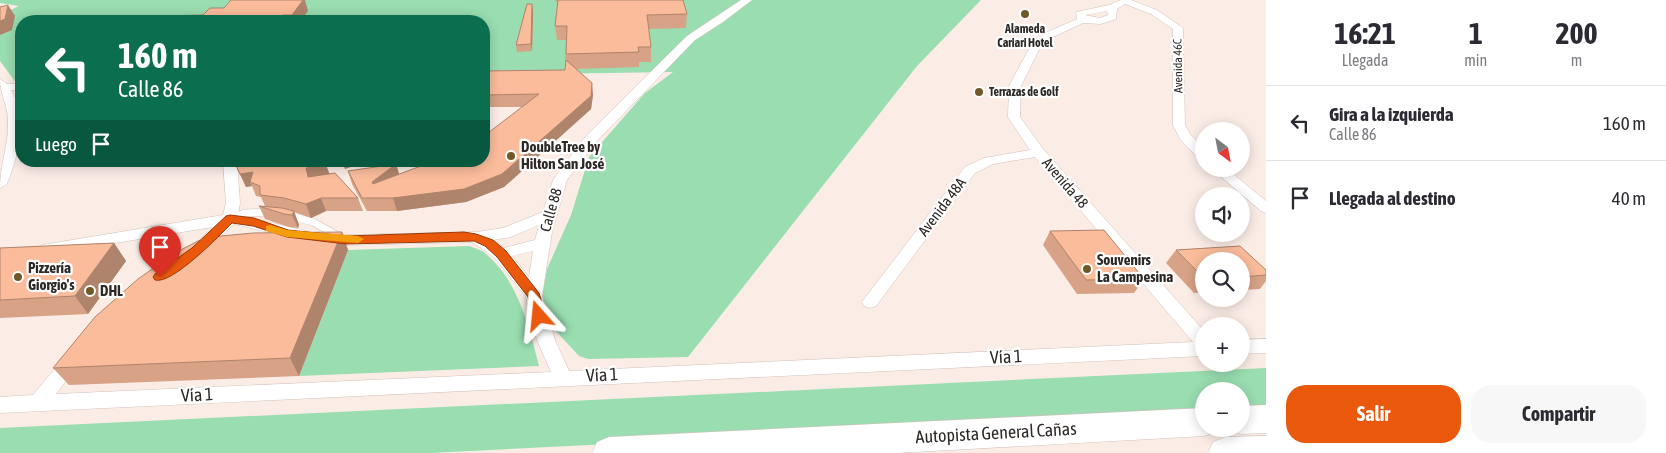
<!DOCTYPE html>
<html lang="es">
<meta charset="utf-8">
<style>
body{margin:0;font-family:"Asap Condensed",sans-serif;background:#f7f7f7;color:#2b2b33;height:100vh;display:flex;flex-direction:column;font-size:19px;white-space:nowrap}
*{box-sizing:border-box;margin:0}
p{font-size:16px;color:#7c7c81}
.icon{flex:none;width:28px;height:28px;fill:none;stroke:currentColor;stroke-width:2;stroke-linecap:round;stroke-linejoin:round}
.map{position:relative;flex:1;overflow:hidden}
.side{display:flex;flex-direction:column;background:#fff;width:400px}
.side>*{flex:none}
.hud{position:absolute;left:15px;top:15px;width:475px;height:152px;border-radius:20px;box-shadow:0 2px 12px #0003;background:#0b6e4f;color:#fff;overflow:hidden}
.needle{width:32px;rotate:148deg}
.controls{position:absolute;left:1195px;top:122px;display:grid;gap:10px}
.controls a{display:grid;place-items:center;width:55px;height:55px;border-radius:50%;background:#fff;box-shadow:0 2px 12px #0003;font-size:25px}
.pin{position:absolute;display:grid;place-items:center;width:42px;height:42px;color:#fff;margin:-51px -21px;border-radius:50% 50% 50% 0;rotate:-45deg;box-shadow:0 0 5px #0007}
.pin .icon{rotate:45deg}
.me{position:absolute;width:55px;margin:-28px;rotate:342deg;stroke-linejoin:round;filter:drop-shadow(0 0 4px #0008)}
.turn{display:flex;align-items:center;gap:18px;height:105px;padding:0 20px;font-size:22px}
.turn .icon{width:65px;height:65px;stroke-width:2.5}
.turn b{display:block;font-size:35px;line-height:42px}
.then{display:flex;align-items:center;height:48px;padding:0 20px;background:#0003;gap:10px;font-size:19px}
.eta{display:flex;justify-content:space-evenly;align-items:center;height:85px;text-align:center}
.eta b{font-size:30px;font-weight:700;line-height:35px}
.primary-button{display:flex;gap:10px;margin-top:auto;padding:10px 20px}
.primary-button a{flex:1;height:58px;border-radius:20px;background:#ea580c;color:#fff;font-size:20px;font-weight:700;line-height:58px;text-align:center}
.primary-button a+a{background:#f7f7f7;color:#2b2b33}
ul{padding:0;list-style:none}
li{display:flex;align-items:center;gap:15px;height:75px;padding:0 20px;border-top:1px solid #e1e1e2}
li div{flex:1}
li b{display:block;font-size:19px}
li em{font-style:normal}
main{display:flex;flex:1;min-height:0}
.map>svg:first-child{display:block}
.green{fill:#99ddb0}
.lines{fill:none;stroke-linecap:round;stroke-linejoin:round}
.service-casing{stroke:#d0c1bb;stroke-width:8}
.minor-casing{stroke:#d0c1bb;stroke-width:1}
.trunk-casing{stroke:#d0c1bb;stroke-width:1}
.service{stroke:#fff;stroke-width:7}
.minor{fill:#fff;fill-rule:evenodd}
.trunk{fill:#fff;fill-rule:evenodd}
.wall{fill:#d7a285}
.shaded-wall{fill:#af846c}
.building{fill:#fabc9b;stroke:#af846c}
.route{fill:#ea580c;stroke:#983908}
.slow{fill:#f59e0b}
.poi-dot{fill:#715829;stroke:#fff;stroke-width:2}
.labels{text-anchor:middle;stroke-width:4.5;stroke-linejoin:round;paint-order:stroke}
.far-poi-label{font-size:12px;font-weight:bold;fill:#2e2926;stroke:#fff}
.far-street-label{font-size:12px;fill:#2e2926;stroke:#fff}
.poi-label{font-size:15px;font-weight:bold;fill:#2e2926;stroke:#fff;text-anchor:start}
.street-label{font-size:15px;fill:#2e2926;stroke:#fff}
.near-street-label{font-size:18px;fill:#2e2926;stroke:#fff}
</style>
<main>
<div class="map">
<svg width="1266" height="453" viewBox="0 0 1266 453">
<rect width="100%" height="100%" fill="#fbece6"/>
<path class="green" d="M 0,0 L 981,0 L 917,66 L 688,357 L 588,359 L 579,356 L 554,329 L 542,296 L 547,269 L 571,215 L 589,157 L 645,93 L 673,72 L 484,75 L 484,21 L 21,21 L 21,84 L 17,84 L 0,61 L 0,15 L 19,6 L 0,3 Z
M 469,246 C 474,248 482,250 486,254 C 519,282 529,327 539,366 L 299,376 L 348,250 Z
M 1266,368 L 1266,411 L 1241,412 L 1241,391 L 1204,391 L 1204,414 L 431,453 L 0,453 L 0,428 Z"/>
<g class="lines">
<g class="service-casing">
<path id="service" d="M 286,215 L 313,222 L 342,238
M 230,219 L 245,213 L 270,212"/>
</g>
<g class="minor-casing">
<path id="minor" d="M 741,0 L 752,0 L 723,22 L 695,40 L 595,143 L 567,180 L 552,232 L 542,296 L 555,340 L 569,371 L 1193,342 L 1035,157 L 993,164 L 975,173 L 876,306 L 870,308 L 864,306 L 862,302 L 965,167 L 984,158 L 1030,150 L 1008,117 L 1009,86 L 1030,47 L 1045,33 L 1077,19 L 1076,12 L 1109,5 L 1121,0 L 1131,0 L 1157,10 L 1183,28 L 1185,125 L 1190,134 L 1204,148 L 1204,160 L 1199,159 L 1180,139 L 1173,125 L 1173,29 L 1151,14 L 1125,4 L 1117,9 L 1116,19 L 1101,24 L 1083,23 L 1053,37 L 1039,50 L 1021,86 L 1020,117 L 1043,149 L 1204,331 L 1204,356 L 0,413 L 0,397 L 33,395 L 67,354 L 73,352 L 79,354 L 82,359 L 56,394 L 551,372 L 537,340 L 526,297 L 496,259 L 473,242 L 346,245 L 341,244 L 338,240 L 341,236 L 346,235 L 477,232 L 503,228 L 543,212 L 553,180 L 585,137 L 687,36 ZM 1107,11 L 1108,15 L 1100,18 L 1085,15 ZM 539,225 L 535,240 L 504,248 L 493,240 L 511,237 ZM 533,251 L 529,277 L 512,256 Z
M 0,79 L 7,84 L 21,84 L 21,90 L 11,90 C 29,119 18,155 7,184 L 0,188 C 0,164 9,145 8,121 C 8,106 0,94 0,79 Z
M 223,161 L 237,161 L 240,203 L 238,215 L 307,231 L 310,235 L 307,239 L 293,238 L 234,224 L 201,256 L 189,256 L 187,252 L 213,227 L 48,254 L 42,253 L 40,249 L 42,245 L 48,244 L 223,215 L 226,203 Z
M 1212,169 L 1227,169 L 1266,201 L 1266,213 L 1261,211 Z
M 1266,339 L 1266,353 L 1241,354 L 1241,340 Z"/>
</g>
<g class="trunk-casing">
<path id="trunk" d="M 1266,405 L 1266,433 L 1241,434 L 1229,430 L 1241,429 L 1241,406 Z
M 1204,408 L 1204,429 L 1217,429 L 1216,432 L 1204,436 L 897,453 L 592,453 L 597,442 L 609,437 Z
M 1266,436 L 1266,453 L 1208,453 L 1213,442 L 1225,437 Z"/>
</g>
<use href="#service" class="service"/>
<use href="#minor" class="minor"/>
<use href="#trunk" class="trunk"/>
</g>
<path class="wall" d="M 554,0 L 683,0 L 687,14 L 686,28 L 648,29 L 651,47 L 651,62 L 639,62 L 639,67 L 575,69 L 593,95 L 591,109 L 504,187 L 466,202 L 397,211 L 367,211 L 352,184 L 348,171 L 396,164 L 399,174 L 484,161 L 522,107 L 484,107 L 484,71 L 565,70 L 566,40 L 557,40 L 555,26 L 558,3 Z
M 308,11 L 300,21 L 74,21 L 203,15 Z
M 533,11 L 532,51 L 517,52 L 516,45 Z
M 234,162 L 329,174 L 358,198 L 363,211 L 326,211 L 311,218 L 294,212 L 299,225 L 298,228 L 289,227 L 265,219 L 259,206 L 265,206 L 261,197 L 256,196 L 252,186 L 246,187 Z
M 1050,231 L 1144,279 L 1134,293 L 1077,294 L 1043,245 Z
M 342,232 L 348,250 L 299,376 L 69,385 L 53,368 Z
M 114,243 L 126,261 L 88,314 L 0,318 L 0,248 Z
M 1240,246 L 1266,270 L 1266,281 L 1260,289 L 1241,290 L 1241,261 L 1204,261 L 1204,292 L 1194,293 L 1166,263 L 1176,250 Z"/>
<path class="shaded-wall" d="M 303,0 L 305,0 L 308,11 L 300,21 L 294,21 L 292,15 Z
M 532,4 L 533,11 L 532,51 L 531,44 Z
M 8,5 L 15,16 L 12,30 L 0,35 L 0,21 Z
M 283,15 L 286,21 L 281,21 L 280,19 Z
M 592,83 L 593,95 L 591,109 L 504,187 L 466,202 L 397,211 L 393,198 Z
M 342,161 L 369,161 L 345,169 Z
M 325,162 L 330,175 L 308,177 L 306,168 Z
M 396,164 L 400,177 L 376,195 L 372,182 Z
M 253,172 L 250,182 L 252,186 L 246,187 L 240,174 Z
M 321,198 L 326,211 L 311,218 L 306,204 Z
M 294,211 L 299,225 L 298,228 L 292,215 Z
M 342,232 L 348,250 L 299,376 L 290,358 Z
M 114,243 L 126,261 L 88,314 L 75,296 Z"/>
<path class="building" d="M 231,0 L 303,0 L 292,15 L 283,15 L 280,19 L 233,20 L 231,21 L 74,21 L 78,18 L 203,15 L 210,8 L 224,8 Z
M 558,0 L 683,0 L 687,14 L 647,15 L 651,47 L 638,47 L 639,52 L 566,54 L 567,26 L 555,26 Z
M 527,4 L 532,4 L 531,44 L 516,45 Z
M 8,5 L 5,19 L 0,21 L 0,7 Z
M 566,60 L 592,83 L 591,96 L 502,174 L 464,189 L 393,198 L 362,198 L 348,171 L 396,164 L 372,182 L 373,184 L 434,161 L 484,161 L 484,136 L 539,94 L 484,95 L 484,71 L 565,70 Z
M 234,161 L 325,161 L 306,168 L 308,177 L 335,173 L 358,198 L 321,198 L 306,204 L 284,198 L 260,195 L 260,186 L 250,182 L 253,172 L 240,174 Z
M 259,206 L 282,208 L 294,211 L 292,215 L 284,214 Z
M 1104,230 L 1144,279 L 1086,280 L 1050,231 Z
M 342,232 L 290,358 L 53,368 L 95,317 L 138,279 L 175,253 L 198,241 L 221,236 L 253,233 Z
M 114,243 L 75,296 L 0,300 L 0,248 Z
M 1240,246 L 1266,270 L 1266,275 L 1241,277 L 1241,261 L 1204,261 L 1204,278 L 1176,250 Z"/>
<path class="route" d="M 230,215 L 254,218 L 288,230 L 346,236 L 464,232 L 476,234 L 493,240 L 506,251 L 539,293 L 546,316 L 539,321 L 535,319 L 528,297 L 497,257 L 485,246 L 474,241 L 346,244 L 287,237 L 253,226 L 232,223 C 220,235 172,285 155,280 L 153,277 L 155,274 L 192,248 L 226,216 Z"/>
<path class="slow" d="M 270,225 L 287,230 L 358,236 L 364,239 L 358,243 L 287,237 L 266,231 L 266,226 Z"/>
<g class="poi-dot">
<circle cx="1025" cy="14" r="5"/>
<circle cx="979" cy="92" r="5"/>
<circle cx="511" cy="156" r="5"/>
<circle cx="1087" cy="269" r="5"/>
<circle cx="18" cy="277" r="5"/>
<circle cx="90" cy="291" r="5"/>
</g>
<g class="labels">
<g class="far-poi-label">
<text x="1025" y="33">Alameda<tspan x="1025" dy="14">Cariari Hotel</tspan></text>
<text x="989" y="96" text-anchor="start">Terrazas de Golf</text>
</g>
<g class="far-street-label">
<text transform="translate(1178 66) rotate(-91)" y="4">Avenida 46C</text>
</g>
<g class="poi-label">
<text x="521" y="152">DoubleTree by<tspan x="521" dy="17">Hilton San José</tspan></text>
<text x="1097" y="265">Souvenirs<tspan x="1097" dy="17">La Campesina</tspan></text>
<text x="28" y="273">Pizzería<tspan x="28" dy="17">Giorgio's</tspan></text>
<text x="100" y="296">DHL</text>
</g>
<g class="street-label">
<text transform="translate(1065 183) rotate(49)" y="5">Avenida 48</text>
<text transform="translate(942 207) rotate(-53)" y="5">Avenida 48A</text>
<text transform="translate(551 210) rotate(-74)" y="5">Calle 88</text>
</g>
<g class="near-street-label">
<text transform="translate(1006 357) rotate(-3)" y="6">Vía 1</text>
<text transform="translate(602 375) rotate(-3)" y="6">Vía 1</text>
<text transform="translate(197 395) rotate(-3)" y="6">Vía 1</text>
<text transform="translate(996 433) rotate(-3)" y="6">Autopista General Cañas</text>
</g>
</g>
</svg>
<div class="controls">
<a><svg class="needle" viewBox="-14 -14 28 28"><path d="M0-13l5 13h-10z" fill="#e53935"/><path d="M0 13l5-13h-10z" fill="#7c7c81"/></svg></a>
<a><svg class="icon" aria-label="sound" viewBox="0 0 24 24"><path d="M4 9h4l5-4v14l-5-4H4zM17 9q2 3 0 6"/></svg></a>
<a><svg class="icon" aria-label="search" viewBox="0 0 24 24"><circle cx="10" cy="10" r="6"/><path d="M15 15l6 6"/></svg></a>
<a>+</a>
<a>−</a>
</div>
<div class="pin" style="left:160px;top:277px;background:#d93025"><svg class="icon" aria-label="arrive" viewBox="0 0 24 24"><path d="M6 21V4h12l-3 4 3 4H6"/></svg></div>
<svg class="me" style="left:539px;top:316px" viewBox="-20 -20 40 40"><path d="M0-17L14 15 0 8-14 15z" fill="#ea580c" stroke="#fff" stroke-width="4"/></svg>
<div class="hud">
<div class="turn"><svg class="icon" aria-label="left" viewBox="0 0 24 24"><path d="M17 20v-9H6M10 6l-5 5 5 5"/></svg><div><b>160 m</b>Calle 86</div></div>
<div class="then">Luego<svg class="icon" aria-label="arrive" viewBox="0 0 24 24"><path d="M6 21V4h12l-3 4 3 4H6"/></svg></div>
</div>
</div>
<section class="side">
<div class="eta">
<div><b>16:21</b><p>Llegada</p></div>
<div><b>1</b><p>min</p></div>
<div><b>200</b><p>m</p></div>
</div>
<ul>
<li><svg class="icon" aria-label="left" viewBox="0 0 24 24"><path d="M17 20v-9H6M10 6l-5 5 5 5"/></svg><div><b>Gira a la izquierda</b><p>Calle 86</p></div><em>160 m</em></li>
<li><svg class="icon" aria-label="arrive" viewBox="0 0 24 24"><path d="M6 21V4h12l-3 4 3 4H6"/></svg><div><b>Llegada al destino</b></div><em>40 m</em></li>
</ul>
<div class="primary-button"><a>Salir</a><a>Compartir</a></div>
</section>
</main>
